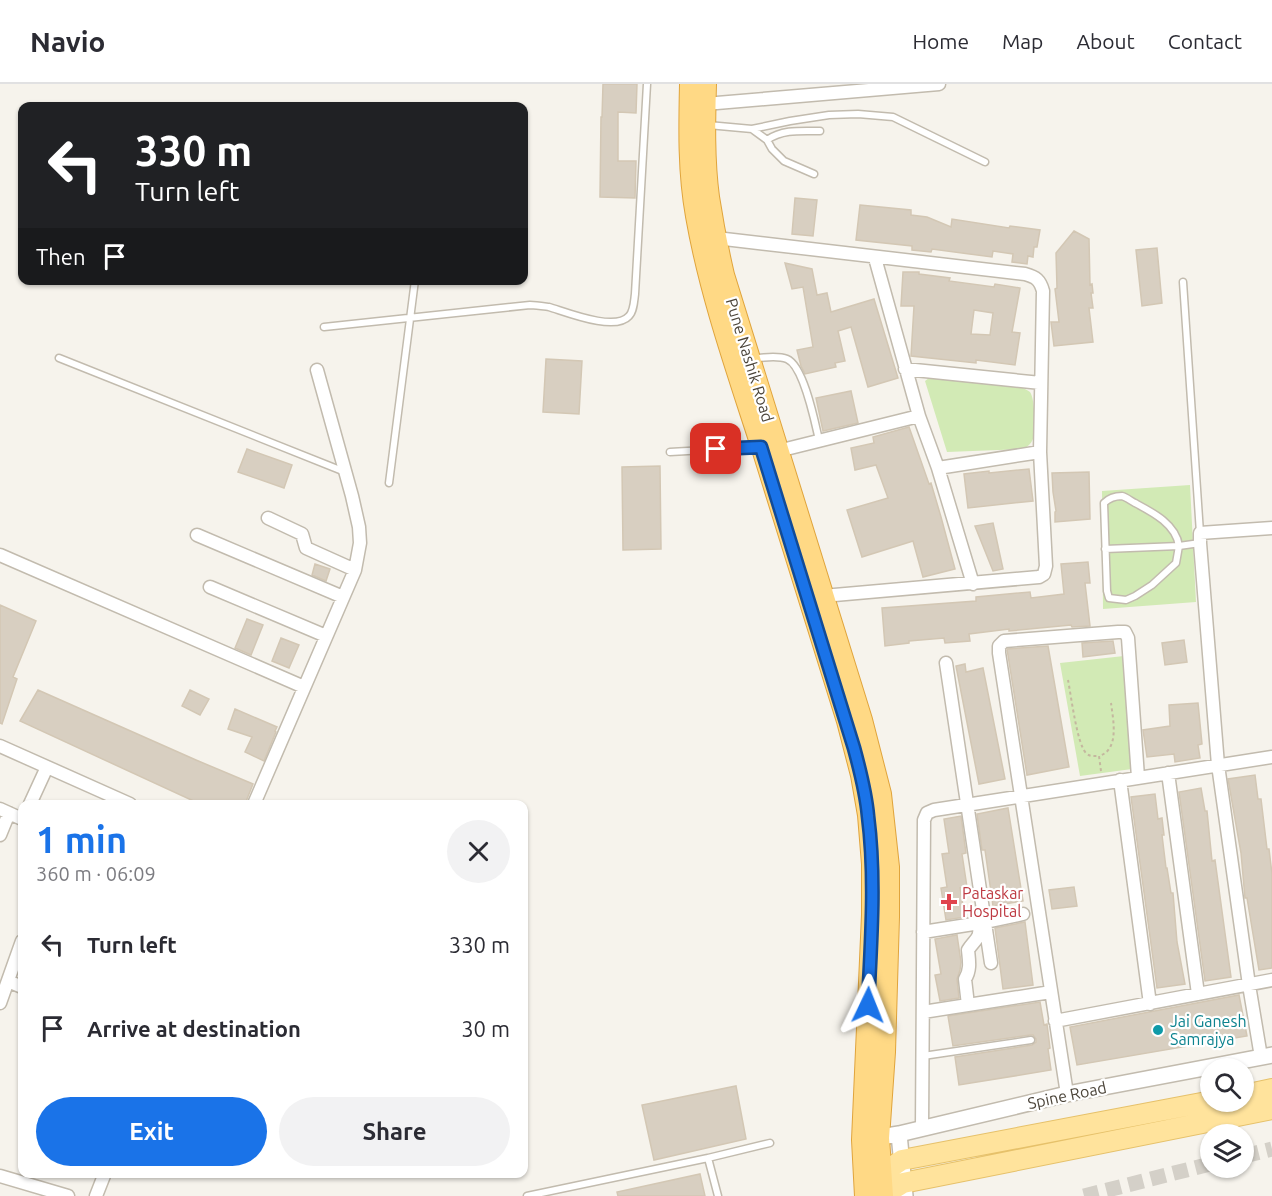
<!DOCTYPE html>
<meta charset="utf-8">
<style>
body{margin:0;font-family:Ubuntu,sans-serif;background:#f2f2f3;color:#2b2b33;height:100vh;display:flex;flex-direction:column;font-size:22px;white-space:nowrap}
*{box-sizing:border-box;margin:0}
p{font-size:20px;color:#7c7c81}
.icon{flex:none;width:33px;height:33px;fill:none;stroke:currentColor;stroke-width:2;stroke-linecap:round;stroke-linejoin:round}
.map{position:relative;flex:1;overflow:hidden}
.drawer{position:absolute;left:18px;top:716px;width:510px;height:378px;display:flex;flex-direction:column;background:#fff;border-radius:12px;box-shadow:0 2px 4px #0004}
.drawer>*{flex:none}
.banner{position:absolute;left:18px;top:18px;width:510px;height:183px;border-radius:12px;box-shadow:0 2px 4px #0004;background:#202124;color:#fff;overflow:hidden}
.buttons{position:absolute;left:1200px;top:974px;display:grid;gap:12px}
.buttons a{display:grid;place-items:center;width:54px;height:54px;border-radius:50%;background:#fff;box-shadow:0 2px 4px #0004;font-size:30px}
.pin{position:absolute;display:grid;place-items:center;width:51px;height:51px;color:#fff;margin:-26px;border-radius:12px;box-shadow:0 3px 9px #0006}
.me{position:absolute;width:66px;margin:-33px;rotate:2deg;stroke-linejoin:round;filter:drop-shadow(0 0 4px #0008)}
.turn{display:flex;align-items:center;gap:21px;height:126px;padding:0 18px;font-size:27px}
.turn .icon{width:78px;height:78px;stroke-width:2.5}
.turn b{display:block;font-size:42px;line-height:51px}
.then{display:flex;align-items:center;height:57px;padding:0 18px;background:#0003;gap:12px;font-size:22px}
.round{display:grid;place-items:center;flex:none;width:63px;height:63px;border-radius:32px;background:#f2f2f3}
.head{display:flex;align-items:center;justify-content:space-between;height:102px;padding:0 18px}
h1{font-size:36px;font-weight:700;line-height:45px;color:#1a73e8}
.button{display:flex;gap:12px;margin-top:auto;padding:12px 18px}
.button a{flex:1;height:69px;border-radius:36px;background:#1a73e8;color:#fff;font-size:24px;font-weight:700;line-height:69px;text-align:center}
.button a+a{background:#f2f2f3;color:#2b2b33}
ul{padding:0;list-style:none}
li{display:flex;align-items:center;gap:18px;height:84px;padding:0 18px}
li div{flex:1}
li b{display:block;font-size:22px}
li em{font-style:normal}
header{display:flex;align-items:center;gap:36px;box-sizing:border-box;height:84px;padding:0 30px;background:#fff;border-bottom:2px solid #e1e1e2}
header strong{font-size:28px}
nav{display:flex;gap:33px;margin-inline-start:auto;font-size:21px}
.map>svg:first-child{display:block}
.green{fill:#d2eab5}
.building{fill:#d8cfc1;stroke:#d3c7b4;stroke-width:1.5;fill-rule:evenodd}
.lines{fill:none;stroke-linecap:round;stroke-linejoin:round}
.tertiary-tunnel{stroke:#d4d0c8;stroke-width:15;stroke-dasharray:15 8;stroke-linecap:butt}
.service-casing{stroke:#c2bbae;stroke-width:9}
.minor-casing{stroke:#c2bbae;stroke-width:15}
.tertiary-casing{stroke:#c2bbae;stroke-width:18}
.primary-casing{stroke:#e6c16a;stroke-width:22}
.trunk-casing{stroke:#e0a43c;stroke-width:22}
.path{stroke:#c4b79f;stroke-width:2;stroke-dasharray:3 3;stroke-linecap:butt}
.service{stroke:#fff;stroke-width:6}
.minor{stroke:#fff;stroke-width:12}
.tertiary{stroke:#fff;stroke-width:15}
.primary{stroke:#ffe39c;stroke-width:20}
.trunk{stroke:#ffd985;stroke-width:20}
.route-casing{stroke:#114b97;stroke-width:15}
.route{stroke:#1a73e8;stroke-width:10}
.health-dot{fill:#e0444e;stroke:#fff;stroke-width:2}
.culture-dot{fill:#0f9aa8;stroke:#fff;stroke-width:2}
.labels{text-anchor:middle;stroke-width:4.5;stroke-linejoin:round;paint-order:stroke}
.street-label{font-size:16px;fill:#4b4439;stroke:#fff}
.health-label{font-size:16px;fill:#be3a42;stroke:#fff;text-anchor:start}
.culture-label{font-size:16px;fill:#0d838f;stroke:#fff;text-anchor:start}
</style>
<header>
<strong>Navio</strong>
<nav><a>Home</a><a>Map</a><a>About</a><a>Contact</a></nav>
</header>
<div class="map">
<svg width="1272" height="1112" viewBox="0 0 1272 1112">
<rect width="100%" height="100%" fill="#f6f3ec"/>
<path class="green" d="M 935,292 L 1017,301 C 1021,303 1026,305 1030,308 C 1035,314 1036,348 1033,355 C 1031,360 1027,363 1023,365 L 947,368 L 925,297 L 929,294 Z
M 1190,401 L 1196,518 L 1103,525 L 1102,407 Z
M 1124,572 L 1132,685 L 1080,692 L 1060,579 Z"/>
<path class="building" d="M 603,0 L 637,0 L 636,29 L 618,28 L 618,77 L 636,77 L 635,114 L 600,113 L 601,33 L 602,33 Z
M 795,114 L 817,116 L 813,152 L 792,150 Z
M 860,121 L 911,126 L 911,131 L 927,133 L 951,143 L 952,135 L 1009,144 L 1010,142 L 1040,146 L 1037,163 L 1034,163 L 1033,173 L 1028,172 L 1027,180 L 1012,178 L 1013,170 L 993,167 L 992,173 L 932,165 L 931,168 L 912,166 L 912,162 L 856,156 Z
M 1074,147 L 1089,155 L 1090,201 L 1092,200 L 1093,209 L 1091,209 L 1093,224 L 1089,224 L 1093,258 L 1054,262 L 1051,238 L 1059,238 L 1055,205 L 1057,204 L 1056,169 Z
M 1157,164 L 1162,219 L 1142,222 L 1136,166 Z
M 785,179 L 812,185 L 817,211 L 827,209 L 831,228 L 874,215 L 898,294 L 868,303 L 851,243 L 838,247 L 845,277 L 835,279 L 836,283 L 805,290 L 801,282 L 797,266 L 813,263 L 803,203 L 792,205 Z
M 903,188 L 919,188 L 919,190 L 950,194 L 949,197 L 994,203 L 995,200 L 1020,204 L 1012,248 L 1020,249 L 1015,281 L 976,276 L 976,279 L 911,272 L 914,222 L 901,222 ZM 974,226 L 993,229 L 990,251 L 971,250 Z
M 546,275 L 582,277 L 579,330 L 543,328 Z
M 851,307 L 858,339 L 823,347 L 816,314 Z
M 909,343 L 929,400 L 931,399 L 941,433 L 955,485 L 923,493 L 913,457 L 862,473 L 847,426 L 888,414 L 876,381 L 855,386 L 851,364 L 874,359 L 873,353 Z
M 247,365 L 292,381 L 284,404 L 238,388 Z
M 660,382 L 661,465 L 623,466 L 622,383 Z
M 1029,385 L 1033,417 L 968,424 L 964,390 L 989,387 L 989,389 Z
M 1089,388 L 1090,435 L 1055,438 L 1055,428 L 1056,427 L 1053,408 L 1052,389 Z
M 993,439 L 1003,485 L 993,487 L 975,442 Z
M 1088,478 L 1090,499 L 1085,499 L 1090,542 L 1072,543 L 1071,541 L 1009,547 L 1009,545 L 969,550 L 970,557 L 945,559 L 944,554 L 909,557 L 909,559 L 885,562 L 882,524 L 976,517 L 976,513 L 1030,508 L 1031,514 L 1064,510 L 1061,480 Z
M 315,480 L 330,485 L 326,497 L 312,491 Z
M 0,521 L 36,537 L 13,593 L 17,595 L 2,640 L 0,639 Z
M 247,535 L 263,541 L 251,571 L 235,564 Z
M 281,554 L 299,561 L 289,584 L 272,577 Z
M 1184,556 L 1187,578 L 1165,581 L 1162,559 Z
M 1113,557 L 1115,569 L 1083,573 L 1082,559 Z
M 1048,562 L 1069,683 L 1027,691 L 1007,565 Z
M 965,580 L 966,588 L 983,584 L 1005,695 L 979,700 L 956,582 Z
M 38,606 L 196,676 L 253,700 L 245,720 L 200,720 L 20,637 Z
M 190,606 L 209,615 L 200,631 L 182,622 Z
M 1198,619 L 1202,660 L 1198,661 L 1200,674 L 1175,678 L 1174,670 L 1147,673 L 1143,646 L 1170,642 L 1169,621 Z
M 235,625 L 277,643 L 275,647 L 276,648 L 264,677 L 245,668 L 252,653 L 228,645 Z
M 1255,691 L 1258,715 L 1261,715 L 1267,765 L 1269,765 L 1272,790 L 1272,884 L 1259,886 L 1247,814 L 1245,814 L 1241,769 L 1228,695 Z
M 1201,704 L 1205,727 L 1207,727 L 1212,777 L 1215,776 L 1231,893 L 1205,897 L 1179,708 Z
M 1155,710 L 1158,735 L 1162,734 L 1164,751 L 1162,751 L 1166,784 L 1167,784 L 1171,809 L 1173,809 L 1177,858 L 1185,900 L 1157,904 L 1131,713 Z
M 1008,724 L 1023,817 L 993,822 L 985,766 L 982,766 L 977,730 Z
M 961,732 L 966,769 L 962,770 L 967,803 L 960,804 L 965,833 L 946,836 L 941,804 L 947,803 L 942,770 L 949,769 L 944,735 Z
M 1074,803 L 1077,822 L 1052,825 L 1049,806 Z
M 1025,838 L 1033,901 L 1003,905 L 995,844 Z
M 957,851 L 961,878 L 960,886 L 957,895 L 959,914 L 940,917 L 935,891 L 941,890 L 935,855 Z
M 1239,911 L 1247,952 L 1077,981 L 1070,943 Z
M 1040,918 L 1044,941 L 1047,940 L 1050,964 L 1048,965 L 1051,986 L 959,1001 L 955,973 L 1032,961 L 1036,958 L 1036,955 L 1033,951 L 1030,951 L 953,962 L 948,932 Z
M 736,1002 L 746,1055 L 654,1076 L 642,1021 Z
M 700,1090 L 705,1112 L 618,1112 L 617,1108 Z"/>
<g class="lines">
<path class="tertiary-tunnel" d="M 1244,1072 L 1272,1065
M 1084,1112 L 1210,1080"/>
<g class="service-casing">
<path id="service" d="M 708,41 L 752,45 L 767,56 L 772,65 L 784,77 L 814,90
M 752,45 L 790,37 L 829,31 L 858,30 L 893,33 L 985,78
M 767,56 C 783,45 801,47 820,47
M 1183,198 L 1200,449
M 324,243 L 530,221 C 536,221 542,222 549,223 C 566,228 615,248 629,232 C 634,227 634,217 635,210 L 647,0
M 59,274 L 345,388
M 754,274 C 765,274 777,271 787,275 C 804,282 815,339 819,356
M 670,368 L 758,363
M 389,399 L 415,196
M 1105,465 L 1179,462 C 1176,440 1152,428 1135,419 C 1131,417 1126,413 1122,412 C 1115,412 1108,415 1104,419 L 1107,507 L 1109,514 L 1126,516 L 1135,512 L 1152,501 L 1176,479 L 1179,462 L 1200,459
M 923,972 L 1031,956
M 527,1112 L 708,1074
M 718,1112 L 708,1074 L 770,1059"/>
</g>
<g class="minor-casing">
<path id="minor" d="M 705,20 L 939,0
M 716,154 L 1025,190 C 1036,193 1040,196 1043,207 L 1040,368 L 1046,482 L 1044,490 L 1039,493 L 823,512
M 875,174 L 919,332 L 938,384 L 973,500
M 905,285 L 1041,299
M 778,367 L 919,332
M 938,384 L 1040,368
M 268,434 L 302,450 L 306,464 L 355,486
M 197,451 L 343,513
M 0,471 L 304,603
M 210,503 L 326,552
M 946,579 L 991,879
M 0,662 L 130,720
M 1168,689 L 1198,910
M 1120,696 L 1150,920
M 30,720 L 47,683
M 254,720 L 355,486 L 360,459 L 359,443 L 352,412 L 317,286
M 0,725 L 22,735
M 0,751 L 9,729
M 923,848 L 986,838 L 1023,830
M 8,897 L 22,903
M 0,919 L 22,857
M 968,921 L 965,895 C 971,886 969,876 968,866 C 976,854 981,855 979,839
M 923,928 L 1051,908
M 1055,937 L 1272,896
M 1261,973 L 1249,901 L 1218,681 L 1200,459 L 1200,449 L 1272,444
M 1067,1010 L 999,569 L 999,562 L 1004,557 L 1118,548 L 1125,548 L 1128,554 L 1138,693
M 922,1044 L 924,736 L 927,729 L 934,726 L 1272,673
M 0,1092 L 68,1112
M 96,1112 L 105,1089"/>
</g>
<g class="tertiary-casing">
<path id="tertiary" d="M 899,1050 L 905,1112
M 868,1055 L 899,1050 L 1067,1010 L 1272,971"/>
</g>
<g class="primary-casing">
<path id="primary" d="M 1244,1011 L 1272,1005
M 871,1101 L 881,1090 L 902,1076 L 1212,1017
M 882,1112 L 903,1099 L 1272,1025"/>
</g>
<g class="trunk-casing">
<path id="trunk" d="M 690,0 C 689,44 688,88 696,132 C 710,212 738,290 763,368 C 791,458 819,547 847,637 L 861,691 L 868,731 L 872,780 L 872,831 L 862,1056 L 865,1112
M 706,0 C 705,37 704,76 709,113 C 713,139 718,165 724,191 L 862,636 L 881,710 L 889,783 L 889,833 L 885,968 L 879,1054 L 883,1112"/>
</g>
<path class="path" d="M 1068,596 C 1071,611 1077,660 1086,669 C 1090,673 1094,672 1099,672
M 1101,687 L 1099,672 C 1120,666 1113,635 1111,619"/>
<use href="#service" class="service"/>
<use href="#minor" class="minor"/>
<use href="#tertiary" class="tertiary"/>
<use href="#primary" class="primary"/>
<use href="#trunk" class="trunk"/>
</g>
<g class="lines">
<g class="route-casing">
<path id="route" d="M 716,365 L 761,363 L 854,664 C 860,686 866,709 868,732 C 876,795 871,858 868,921"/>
</g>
<use href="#route" class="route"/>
</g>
<path class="health-dot" d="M946 809h6v6h6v6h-6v6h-6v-6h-6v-6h6z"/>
<circle class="culture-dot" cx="1158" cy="946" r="6"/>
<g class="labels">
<g class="street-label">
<text transform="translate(750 276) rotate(73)" y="6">Pune Nashik Road</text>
<text transform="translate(1067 1011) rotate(-12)" y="6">Spine Road</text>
</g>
<g class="health-label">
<text x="962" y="815">Pataskar<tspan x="962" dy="18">Hospital</tspan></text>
</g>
<g class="culture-label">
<text x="1170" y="943">Jai Ganesh<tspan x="1170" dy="18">Samrajya</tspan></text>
</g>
</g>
</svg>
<div class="buttons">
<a><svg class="icon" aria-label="search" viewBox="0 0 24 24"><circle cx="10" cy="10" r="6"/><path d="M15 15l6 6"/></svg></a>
<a><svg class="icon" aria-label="layers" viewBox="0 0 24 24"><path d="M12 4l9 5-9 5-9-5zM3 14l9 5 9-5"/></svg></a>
</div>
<div class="pin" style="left:716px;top:365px;background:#d93025"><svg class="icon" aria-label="arrive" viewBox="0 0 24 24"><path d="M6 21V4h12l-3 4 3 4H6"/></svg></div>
<svg class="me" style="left:868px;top:921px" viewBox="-20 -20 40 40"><path d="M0-17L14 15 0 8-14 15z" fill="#1a73e8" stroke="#fff" stroke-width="4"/></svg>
<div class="banner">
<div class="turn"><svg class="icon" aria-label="left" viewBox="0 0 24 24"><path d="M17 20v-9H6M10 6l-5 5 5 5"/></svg><div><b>330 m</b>Turn left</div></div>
<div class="then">Then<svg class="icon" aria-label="arrive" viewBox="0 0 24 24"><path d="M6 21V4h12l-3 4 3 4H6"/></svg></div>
</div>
<section class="drawer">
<div class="head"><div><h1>1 min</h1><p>360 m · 06:09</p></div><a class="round"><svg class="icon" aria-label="close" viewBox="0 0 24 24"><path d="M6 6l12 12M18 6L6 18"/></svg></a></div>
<ul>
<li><svg class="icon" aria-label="left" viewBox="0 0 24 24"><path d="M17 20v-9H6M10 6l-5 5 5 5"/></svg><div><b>Turn left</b></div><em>330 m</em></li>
<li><svg class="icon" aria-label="arrive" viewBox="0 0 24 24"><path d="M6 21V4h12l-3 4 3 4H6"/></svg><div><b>Arrive at destination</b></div><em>30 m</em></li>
</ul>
<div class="button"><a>Exit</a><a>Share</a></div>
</section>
</div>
